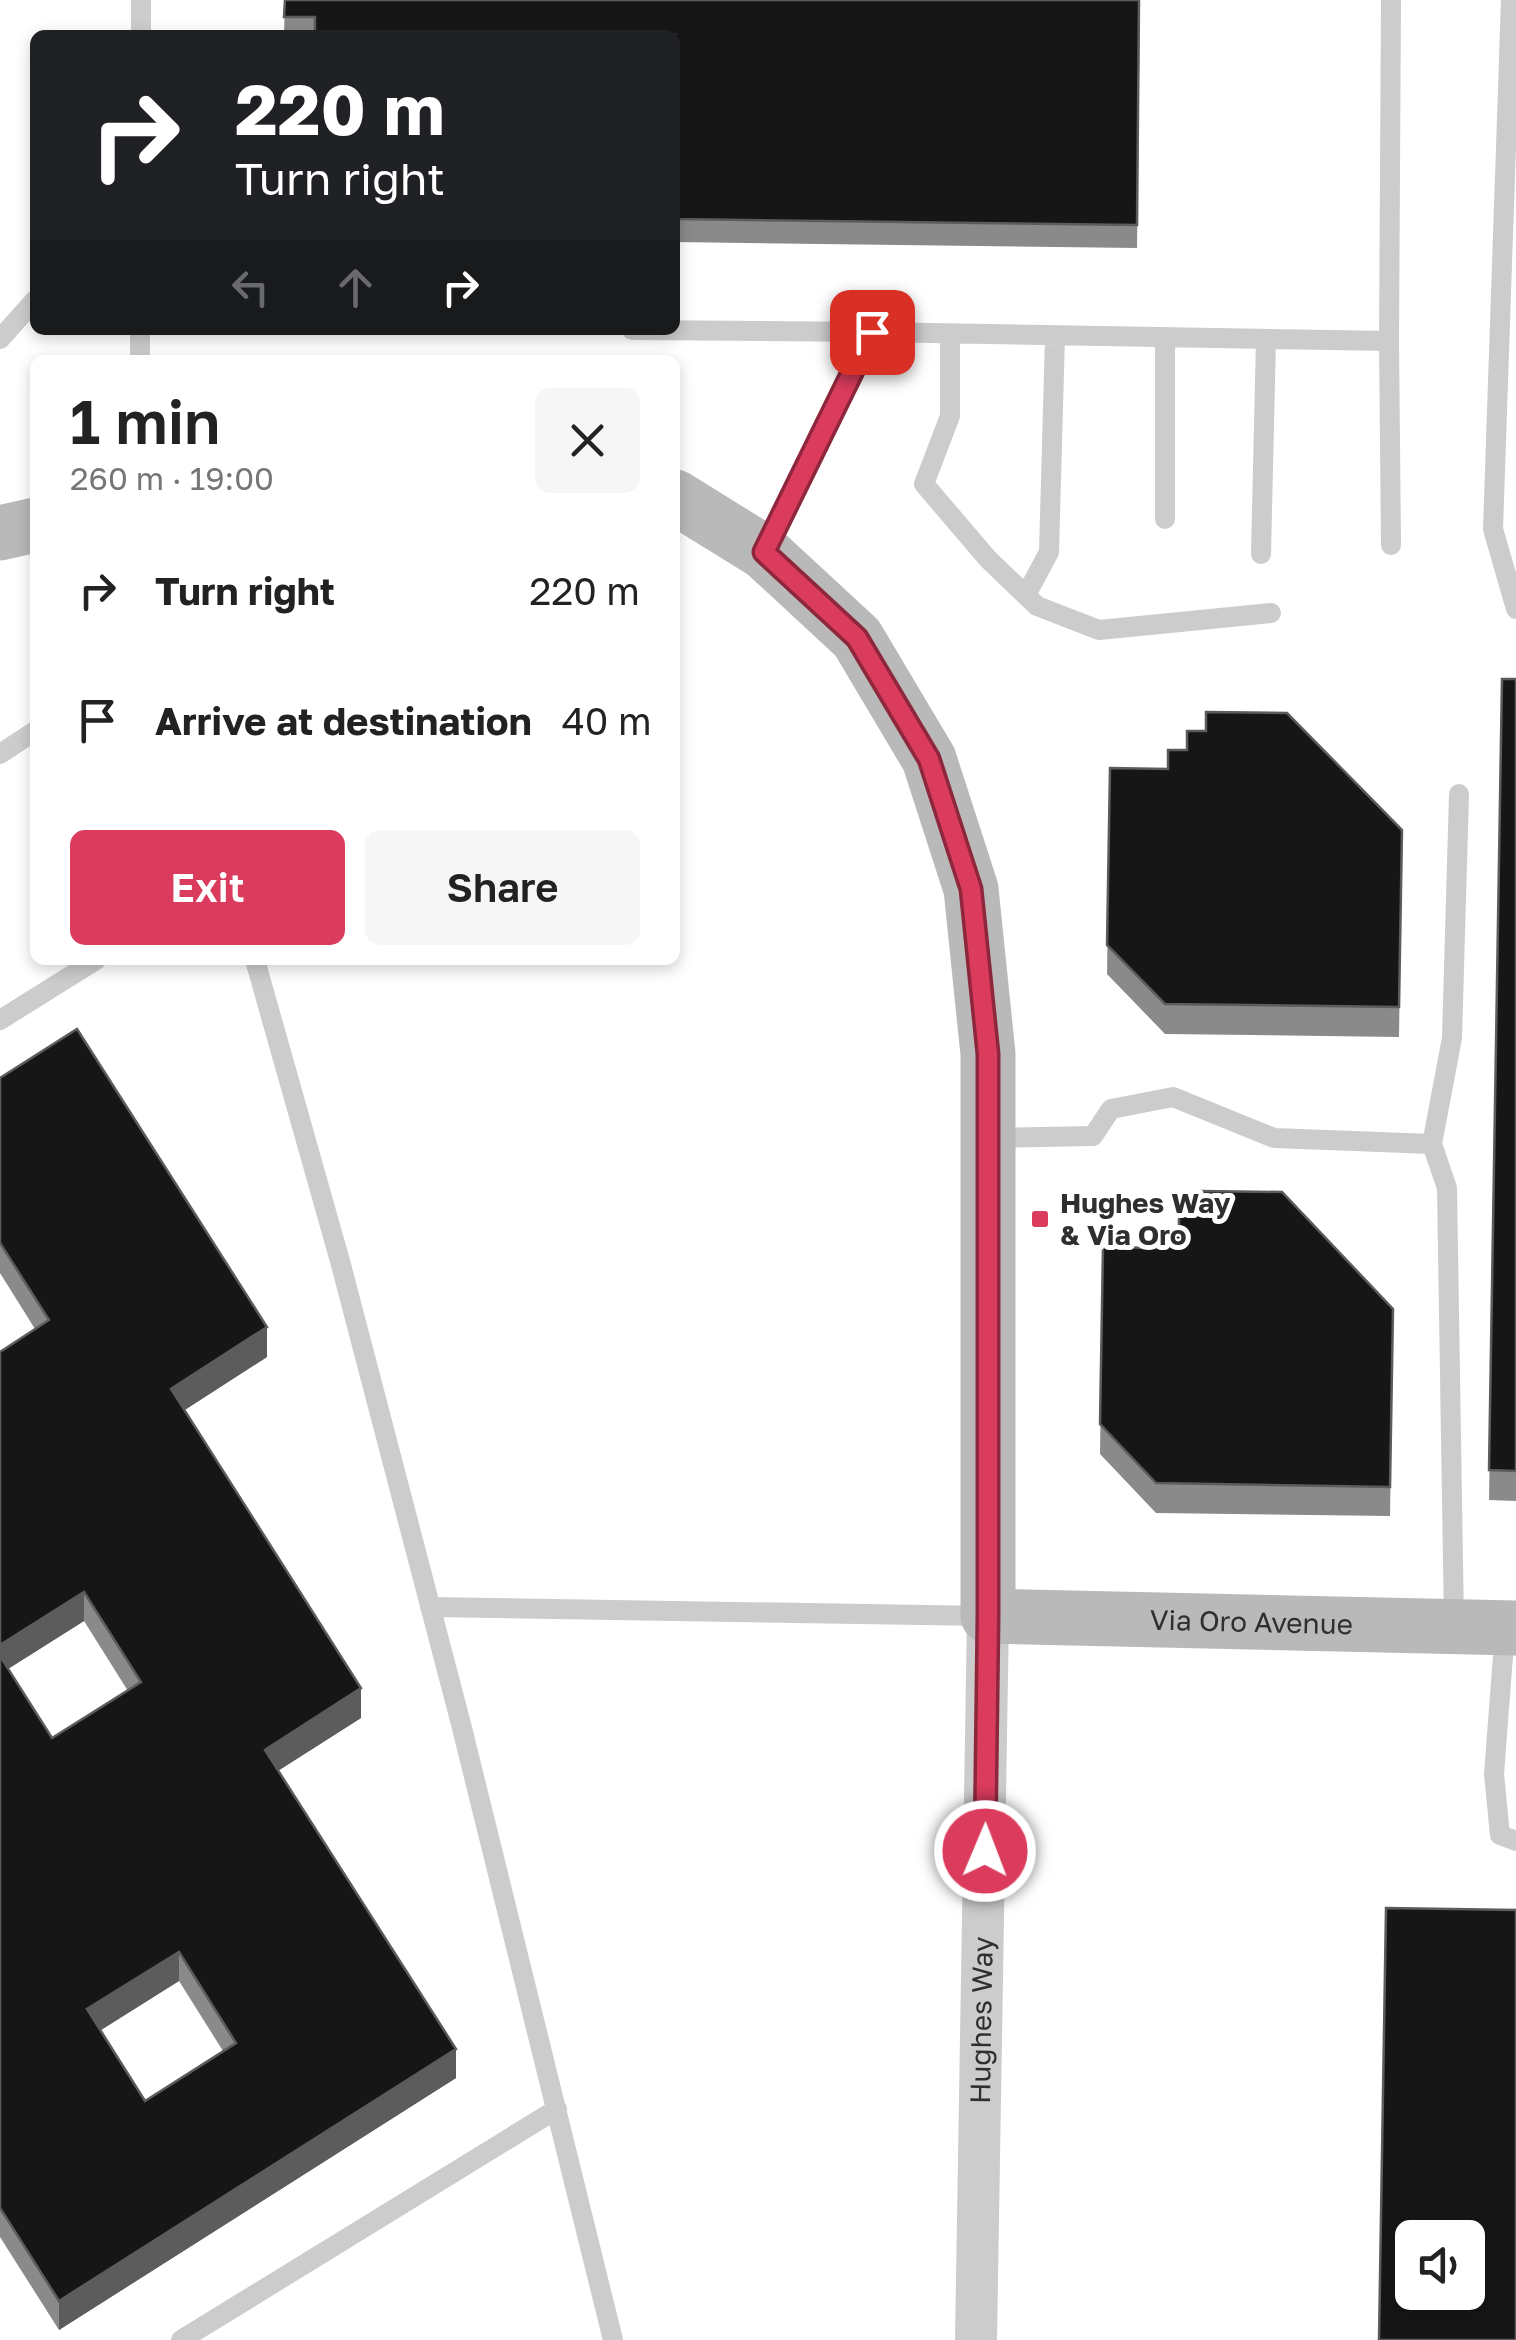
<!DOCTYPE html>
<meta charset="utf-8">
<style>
body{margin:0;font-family:"Golos Text",sans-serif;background:#f6f6f6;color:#222;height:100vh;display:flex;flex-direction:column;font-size:38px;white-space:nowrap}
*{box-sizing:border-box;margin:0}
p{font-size:32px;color:#767676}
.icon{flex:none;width:55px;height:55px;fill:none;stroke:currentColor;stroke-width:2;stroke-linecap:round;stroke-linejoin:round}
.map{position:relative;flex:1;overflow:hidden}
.details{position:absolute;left:30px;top:355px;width:650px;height:610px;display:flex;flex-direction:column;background:#fff;border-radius:15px;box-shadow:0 5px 15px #0003}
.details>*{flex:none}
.hud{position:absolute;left:30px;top:30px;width:650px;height:305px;border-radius:15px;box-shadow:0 5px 15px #0003;background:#202124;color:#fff;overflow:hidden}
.controls{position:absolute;left:1395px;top:2220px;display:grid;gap:20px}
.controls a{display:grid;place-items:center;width:90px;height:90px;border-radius:15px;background:#fff;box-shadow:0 5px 15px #0003;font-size:50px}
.pin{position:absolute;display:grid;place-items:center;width:85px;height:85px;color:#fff;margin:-42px;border-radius:20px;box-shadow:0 5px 15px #0006}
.me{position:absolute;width:110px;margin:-55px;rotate:1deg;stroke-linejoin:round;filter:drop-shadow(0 0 8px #0008)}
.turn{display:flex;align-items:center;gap:35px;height:210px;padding:0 40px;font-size:45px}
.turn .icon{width:130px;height:130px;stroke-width:2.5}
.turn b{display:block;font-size:70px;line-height:85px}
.lanes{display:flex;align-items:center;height:95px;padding:0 40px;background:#0003;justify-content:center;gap:50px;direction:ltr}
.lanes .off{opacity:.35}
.round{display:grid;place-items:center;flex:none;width:105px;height:105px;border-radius:15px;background:#f6f6f6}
.overview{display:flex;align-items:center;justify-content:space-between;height:170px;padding:0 40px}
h1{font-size:60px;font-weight:600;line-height:75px}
.primary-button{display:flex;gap:20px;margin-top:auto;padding:20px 40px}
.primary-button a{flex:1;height:115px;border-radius:15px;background:#db3c5d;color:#fff;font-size:40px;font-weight:600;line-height:115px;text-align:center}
.primary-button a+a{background:#f6f6f6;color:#222}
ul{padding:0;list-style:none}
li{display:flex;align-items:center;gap:30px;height:130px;padding:0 40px}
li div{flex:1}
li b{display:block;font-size:38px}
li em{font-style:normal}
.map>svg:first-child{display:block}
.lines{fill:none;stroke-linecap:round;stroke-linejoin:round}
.lane{stroke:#ccc;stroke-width:20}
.street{stroke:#ccc;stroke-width:42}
.secondary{stroke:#b9b9b9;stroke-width:55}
.wall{fill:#8a8a8a;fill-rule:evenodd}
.shaded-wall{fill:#5c5c5c}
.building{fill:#161616;stroke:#5c5c5c;stroke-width:2.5;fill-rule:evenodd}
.route-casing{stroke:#8e273c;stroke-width:25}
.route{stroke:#db3c5d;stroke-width:18}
.poi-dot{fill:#db3c5d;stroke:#fff;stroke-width:4}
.labels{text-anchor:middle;stroke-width:10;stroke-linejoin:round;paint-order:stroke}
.poi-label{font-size:28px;font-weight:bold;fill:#2f2f2f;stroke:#fff;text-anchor:start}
.street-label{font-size:28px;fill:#2f2f2f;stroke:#fff}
</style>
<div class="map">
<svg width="1516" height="2340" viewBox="0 0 1516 2340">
<rect width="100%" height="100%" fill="#fff"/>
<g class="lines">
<path class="lane" d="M 1511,0 L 1493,529 L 1516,609
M 141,35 L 141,0
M 140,330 L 140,360
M 632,330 L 873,332
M 950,334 L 950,416 L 924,484 L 988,559 L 1037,606 L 1099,630 L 1271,613
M 1165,337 L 1165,519
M 0,339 L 35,300
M 1389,341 L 1391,545
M 765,550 L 873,332 L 1389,341 L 1391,0
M 1261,554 L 1266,339
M 1026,595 L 1049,552 L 1055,336
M 0,754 L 35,731
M 255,960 L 340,1261 L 461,1724 L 613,2340
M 0,1020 L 96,960
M 990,1138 L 1093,1136 L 1111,1109 L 1173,1097 L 1274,1138 L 1432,1144 L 1447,1188 L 1454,1623
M 1432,1144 L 1452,1038 L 1459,794
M 430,1607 L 986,1616
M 1505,1630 L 1494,1774 L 1500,1835 L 1516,1841
M 181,2340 L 557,2109"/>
<path class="street" id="s1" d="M 976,2340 L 988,1616"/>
<g class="secondary">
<path id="s2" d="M 675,497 L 764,552 L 857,638 L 929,759 L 971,889 L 988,1054 L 988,1616 L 1516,1628"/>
<path d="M 0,533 L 35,525"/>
</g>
</g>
<path class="wall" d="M 285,0 L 1140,0 L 1137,248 L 675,242 L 675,35 L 284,35 Z
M 1502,679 L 1516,679 L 1516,1501 L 1489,1500 Z
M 1110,768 L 1168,769 L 1402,830 L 1399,1037 L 1165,1034 L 1107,974 Z
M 0,1078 L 267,1357 L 184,1410 L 361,1718 L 278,1771 L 456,2078 L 59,2330 L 0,2237 L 0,1352 L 35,1329 L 0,1273 ZM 84,1621 L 128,1691 L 52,1738 L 8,1669 ZM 179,1981 L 223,2051 L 145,2101 L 100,2030 Z
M 1103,1247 L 1393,1309 L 1390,1516 L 1156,1513 L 1100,1454 Z"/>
<path class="shaded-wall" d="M 267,1327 L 267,1357 L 171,1419 L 171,1389 Z
M 84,1592 L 84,1621 L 0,1674 L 0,1645 Z
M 361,1688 L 361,1718 L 265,1779 L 265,1750 Z
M 179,1952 L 179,1981 L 87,2039 L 87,2009 Z
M 456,2049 L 456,2078 L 59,2330 L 59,2301 Z"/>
<path class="building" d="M 285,0 L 1139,0 L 1137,225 L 675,219 L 675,35 L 315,35 L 315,17 L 284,17 Z
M 1502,679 L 1516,679 L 1516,1471 L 1489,1470 Z
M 1206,712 L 1287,713 L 1402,830 L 1399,1007 L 1165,1004 L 1107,945 L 1110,768 L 1168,769 L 1168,750 L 1187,750 L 1187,731 L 1206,731 Z
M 77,1029 L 267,1327 L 171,1389 L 361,1688 L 265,1750 L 456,2049 L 59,2301 L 0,2208 L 0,1656 L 52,1738 L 141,1682 L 84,1592 L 0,1645 L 0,1352 L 49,1320 L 0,1243 L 0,1078 ZM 179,1952 L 236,2043 L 145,2101 L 87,2009 Z
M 1199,1191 L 1282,1192 L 1393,1309 L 1390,1487 L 1156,1483 L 1100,1424 L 1103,1247 L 1160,1248 L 1159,1228 L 1179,1228 L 1179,1210 L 1199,1210 Z
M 1386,1908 L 1516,1910 L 1516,2340 L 1379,2340 ZM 1412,2238 L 1468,2238 L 1468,2292 L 1412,2292 Z"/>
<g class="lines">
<g class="route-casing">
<path id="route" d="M 872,332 L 764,552 L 857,638 L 929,759 L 971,889 L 988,1054 L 988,1616 L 985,1851"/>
</g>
<use href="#route" class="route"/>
</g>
<rect class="poi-dot" x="1030" y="1209" width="20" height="20" rx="5"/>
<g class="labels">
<g class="poi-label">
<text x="1060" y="1213">Hughes Way<tspan x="1060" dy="32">&amp; Via Oro</tspan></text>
</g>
<g class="street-label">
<text dy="10" stroke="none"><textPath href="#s2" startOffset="1500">Via Oro Avenue</textPath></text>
<text dy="10" stroke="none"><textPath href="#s1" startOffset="320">Hughes Way</textPath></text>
</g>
</g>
</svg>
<div class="controls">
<a><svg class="icon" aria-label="sound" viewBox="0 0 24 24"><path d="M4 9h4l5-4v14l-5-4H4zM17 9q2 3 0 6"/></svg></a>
</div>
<div class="pin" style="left:872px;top:332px;background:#d93025"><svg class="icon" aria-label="arrive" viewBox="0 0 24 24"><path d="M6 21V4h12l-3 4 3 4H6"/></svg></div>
<svg class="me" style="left:985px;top:1851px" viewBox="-20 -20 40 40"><circle r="17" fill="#db3c5d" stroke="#fff" stroke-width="3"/><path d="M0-11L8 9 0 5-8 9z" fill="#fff"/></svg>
<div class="hud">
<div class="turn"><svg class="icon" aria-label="right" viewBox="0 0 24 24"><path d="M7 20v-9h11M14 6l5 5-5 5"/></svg><div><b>220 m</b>Turn right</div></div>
<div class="lanes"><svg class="icon off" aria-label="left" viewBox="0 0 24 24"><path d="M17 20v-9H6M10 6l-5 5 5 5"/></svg><svg class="icon off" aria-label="ahead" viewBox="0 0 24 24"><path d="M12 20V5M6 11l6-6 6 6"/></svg><svg class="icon" aria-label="right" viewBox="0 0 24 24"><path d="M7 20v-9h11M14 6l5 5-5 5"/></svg></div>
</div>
<section class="details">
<div class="overview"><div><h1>1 min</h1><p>260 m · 19:00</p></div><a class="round"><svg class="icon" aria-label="close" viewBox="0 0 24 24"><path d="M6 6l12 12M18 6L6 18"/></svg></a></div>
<ul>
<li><svg class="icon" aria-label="right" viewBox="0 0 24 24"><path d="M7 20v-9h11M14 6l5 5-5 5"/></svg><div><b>Turn right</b></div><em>220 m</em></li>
<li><svg class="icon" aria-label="arrive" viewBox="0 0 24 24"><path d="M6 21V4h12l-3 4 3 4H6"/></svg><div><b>Arrive at destination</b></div><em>40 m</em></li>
</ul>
<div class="primary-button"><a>Exit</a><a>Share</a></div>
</section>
</div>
